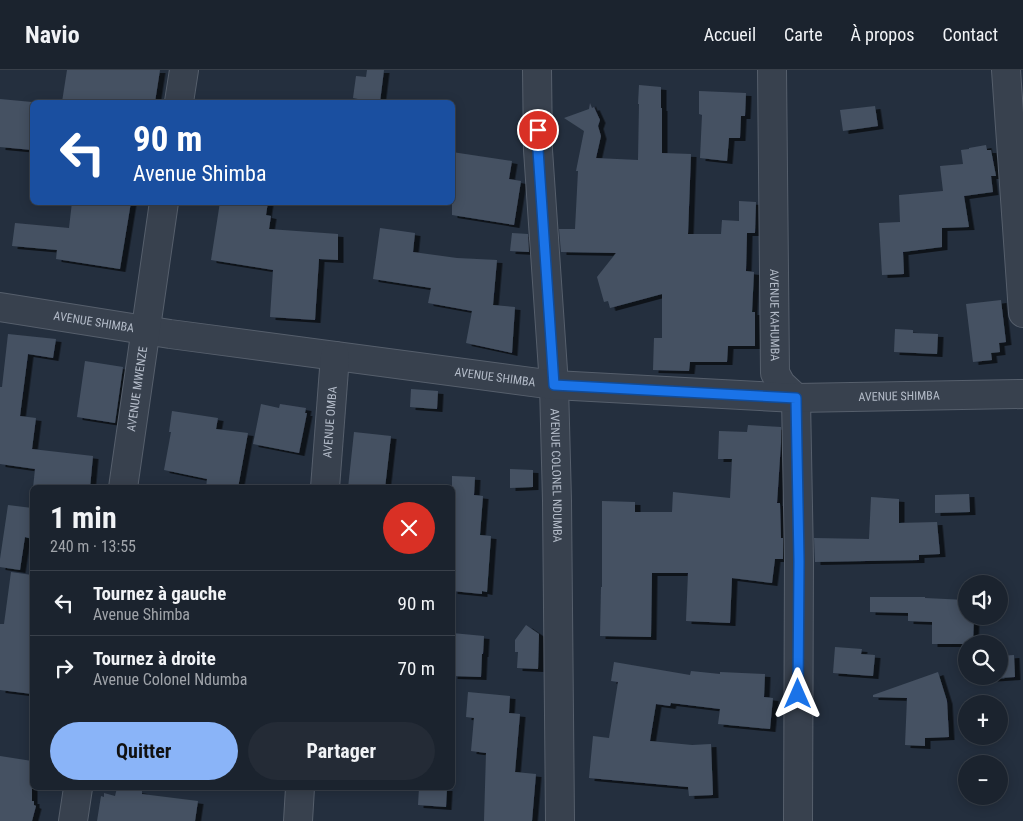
<!DOCTYPE html>
<html lang="fr">
<meta charset="utf-8">
<style>
body{margin:0;font-family:"Roboto Condensed",sans-serif;background:#242b36;color:#f1f3f6;height:100vh;display:flex;flex-direction:column;font-size:19px;white-space:nowrap}
*{box-sizing:border-box;margin:0}
p{font-size:16px;color:#a0a4aa}
.icon{flex:none;width:28px;height:28px;fill:none;stroke:currentColor;stroke-width:2;stroke-linecap:round;stroke-linejoin:round}
.map{position:relative;flex:1;overflow:hidden}
.sheet{position:absolute;left:30px;top:415px;width:425px;height:305px;display:flex;flex-direction:column;background:#1b232e;border-radius:8px;box-shadow:0 2px 12px #0003,0 0 0 1px #39404a}
.sheet>*{flex:none}
.guide{position:absolute;left:30px;top:30px;width:425px;height:105px;border-radius:8px;box-shadow:0 2px 12px #0003,0 0 0 1px #39404a;background:#1a4fa0;color:#fff;overflow:hidden}
.tools{position:absolute;left:958px;top:505px;display:grid;gap:10px}
.tools a{display:grid;place-items:center;width:50px;height:50px;border-radius:50%;background:#1b232e;box-shadow:0 2px 12px #0003,0 0 0 1px #39404a;font-size:25px}
.pin{position:absolute;display:grid;place-items:center;width:42px;height:42px;color:#fff;margin:-21px;border:2px solid #fff;border-radius:50%;box-shadow:0 1px 5px #0007}
.me{position:absolute;width:55px;margin:-28px;rotate:0deg;stroke-linejoin:round;filter:drop-shadow(0 0 4px #0008)}
.turn{display:flex;align-items:center;gap:18px;height:105px;padding:0 20px;font-size:22px}
.turn .icon{width:65px;height:65px;stroke-width:2.5}
.turn b{display:block;font-size:35px;line-height:42px}
.round{display:grid;place-items:center;flex:none;width:52px;height:52px;border-radius:26px;background:#242b36}
.headline{display:flex;align-items:center;justify-content:space-between;height:85px;padding:0 20px}
h1{font-size:30px;font-weight:700;line-height:38px}
.button{display:flex;gap:10px;margin-top:auto;padding:10px 20px}
.button a{flex:1;height:58px;border-radius:30px;background:#8ab4f8;color:#111;font-size:20px;font-weight:700;line-height:58px;text-align:center}
.button a+a{background:#242b36;color:#f1f3f6}
ul{padding:0;list-style:none}
li{display:flex;align-items:center;gap:15px;height:65px;padding:0 20px;border-top:1px solid #39404a}
li div{flex:1}
li b{display:block;font-size:19px}
li em{font-style:normal}
header{display:flex;align-items:center;gap:30px;box-sizing:border-box;height:70px;padding:0 25px;background:#1b232e;border-bottom:1px solid #39404a}
header strong{font-size:24px}
nav{display:flex;gap:28px;margin-inline-start:auto;font-size:18px}
.map>svg:first-child{display:block}
.building{fill:#455162;filter:url(#shadow)}
.lines{fill:none;stroke-linecap:round;stroke-linejoin:round}
.minor-casing{stroke:#565f6c;stroke-width:30}
.minor{stroke:#38414e;stroke-width:28}
.route-casing{stroke:#114b97;stroke-width:12}
.route{stroke:#1a73e8;stroke-width:9}
.labels{text-anchor:middle;stroke-width:4;stroke-linejoin:round;paint-order:stroke}
.street-label{font-size:12px;fill:#b4bcc9;stroke:#1d2633}
</style>
<header>
<strong>Navio</strong>
<nav><a>Accueil</a><a>Carte</a><a>À propos</a><a>Contact</a></nav>
</header>
<div class="map">
<svg width="1023" height="751" viewBox="0 0 1023 751">
<defs>
<filter id="shadow"><feDropShadow dx="5.5" dy="3" stdDeviation="0" flood-color="#0009"/></filter>
</defs>
<rect width="100%" height="100%" fill="#242f3e"/>
<path class="building" d="M 67,0 L 160,0 L 155,32 L 62,32 Z
M 367,0 L 384,0 L 380,32 L 357,32 L 358,29 L 353,28 L 356,6 L 366,7 Z
M 639,15 L 661,17 L 661,38 L 662,38 L 662,83 L 691,84 L 688,164 L 721,164 L 722,150 L 739,151 L 739,131 L 756,132 L 755,163 L 747,163 L 746,201 L 754,202 L 752,242 L 755,242 L 755,276 L 728,276 L 727,292 L 690,292 L 689,301 L 653,300 L 654,268 L 662,268 L 662,224 L 610,238 L 608,231 L 604,232 L 597,207 L 616,183 L 561,182 L 559,159 L 575,159 L 578,101 L 576,101 L 584,61 L 564,48 L 589,39 L 590,33 L 592,38 L 594,37 L 600,50 L 598,56 L 601,66 L 596,88 L 638,90 L 639,34 L 638,34 Z
M 699,21 L 746,23 L 745,46 L 741,46 L 740,68 L 729,68 L 727,91 L 700,88 L 702,45 L 699,44 Z
M 0,29 L 32,32 L 32,80 L 0,77 Z
M 875,36 L 878,56 L 843,61 L 840,40 Z
M 986,75 L 987,80 L 991,80 L 996,106 L 991,106 L 993,122 L 964,126 L 969,157 L 942,158 L 942,177 L 903,182 L 904,204 L 882,205 L 879,153 L 900,152 L 899,125 L 943,121 L 940,96 L 963,94 L 961,80 L 969,79 L 969,78 Z
M 452,82 L 512,91 L 509,109 L 521,111 L 514,155 L 452,145 Z
M 72,132 L 131,132 L 120,199 L 56,189 L 57,180 L 12,176 L 15,153 L 69,158 Z
M 220,132 L 268,132 L 266,145 L 271,146 L 269,159 L 338,164 L 338,190 L 319,189 L 315,250 L 270,247 L 273,200 L 211,190 Z
M 380,158 L 415,163 L 413,182 L 457,188 L 497,190 L 493,235 L 515,237 L 512,283 L 466,273 L 472,241 L 428,233 L 431,218 L 373,209 Z
M 512,163 L 528,164 L 529,182 L 510,181 Z
M 1001,230 L 1006,272 L 999,273 L 1000,282 L 991,283 L 992,290 L 973,292 L 966,234 Z
M 895,259 L 913,260 L 913,263 L 938,264 L 937,284 L 894,282 Z
M 8,264 L 56,269 L 53,288 L 28,284 L 20,346 L 36,348 L 32,379 L 93,386 L 90,418 L 33,418 L 35,399 L 0,394 L 0,317 L 2,317 Z
M 85,291 L 123,297 L 115,353 L 77,347 Z
M 411,319 L 438,321 L 437,339 L 410,337 Z
M 261,334 L 279,338 L 280,334 L 306,338 L 305,343 L 307,343 L 299,383 L 253,374 Z
M 172,341 L 218,348 L 216,359 L 248,363 L 238,418 L 206,418 L 207,409 L 164,400 L 171,362 L 169,362 Z
M 748,355 L 781,357 L 781,373 L 777,433 L 780,433 L 781,468 L 783,468 L 783,489 L 775,489 L 772,513 L 732,508 L 730,553 L 686,551 L 688,503 L 652,503 L 651,567 L 600,566 L 601,517 L 602,517 L 602,431 L 635,432 L 635,442 L 672,442 L 673,422 L 730,428 L 732,389 L 718,389 L 719,361 L 747,362 Z
M 354,362 L 391,366 L 385,418 L 348,418 Z
M 510,399 L 533,400 L 533,417 L 510,418 Z
M 452,406 L 475,407 L 474,425 L 483,426 L 480,465 L 491,466 L 487,522 L 482,521 L 482,524 L 452,521 Z
M 969,424 L 970,442 L 935,443 L 935,425 Z
M 871,427 L 899,429 L 899,453 L 937,452 L 940,484 L 919,485 L 919,490 L 815,492 L 814,468 L 869,469 Z
M 8,435 L 32,438 L 32,469 L 25,467 L 20,500 L 0,497 L 0,489 Z
M 11,502 L 32,505 L 32,624 L 0,620 L 0,554 L 4,554 Z
M 870,527 L 925,527 L 925,528 L 966,530 L 966,546 L 974,546 L 973,574 L 932,574 L 932,552 L 908,551 L 908,543 L 870,542 Z
M 526,555 L 539,564 L 538,599 L 517,598 L 518,582 L 515,582 L 515,570 Z
M 452,563 L 484,566 L 483,584 L 482,584 L 481,607 L 452,606 Z
M 835,577 L 862,579 L 861,584 L 875,585 L 873,606 L 833,603 Z
M 1014,585 L 1015,607 L 970,610 L 969,606 L 999,606 L 999,586 Z
M 614,592 L 690,605 L 691,601 L 720,604 L 720,602 L 765,604 L 764,627 L 773,628 L 770,659 L 718,654 L 720,639 L 671,633 L 670,636 L 656,634 L 650,671 L 692,675 L 711,674 L 713,725 L 689,726 L 688,717 L 589,708 L 593,666 L 609,668 L 618,612 L 611,611 Z
M 938,602 L 947,631 L 949,667 L 925,668 L 925,676 L 905,675 L 907,628 L 873,627 L 873,625 Z
M 468,622 L 510,626 L 509,643 L 520,644 L 515,702 L 536,704 L 532,751 L 484,751 L 486,683 L 471,681 L 474,648 L 466,647 Z
M 0,686 L 32,691 L 32,731 L 34,731 L 34,735 L 36,736 L 32,751 L 0,751 Z
M 117,718 L 142,721 L 142,724 L 198,731 L 195,751 L 97,751 L 101,726 L 104,727 L 104,723 L 115,726 Z
M 419,718 L 447,718 L 446,737 L 418,735 Z"/>
<g class="lines">
<g class="minor-casing">
<g id="minor">
<path id="s1" d="M 537,0 L 538,80 L 554,315 L 557,431 L 560,751"/>
<path id="s2" d="M 772,0 L 775,303 L 781,314 L 796,328 L 799,491 L 798,751"/>
<path d="M 1006,0 L 1023,243"/>
<path d="M 179,32 L 184,0"/>
<path id="s3" d="M 0,237 L 170,264 L 554,315 L 796,328 L 1023,324"/>
<path id="s4" d="M 123,418 L 164,132"/>
<path id="s5" d="M 325,418 L 335,286"/>
<path d="M 73,751 L 78,718"/>
<path d="M 298,751 L 300,718"/>
</g>
</g>
<use href="#minor" class="minor"/>
</g>
<g class="lines">
<g class="route-casing">
<path id="route" d="M 538,60 L 538,80 L 554,315 L 796,328 L 799,491 L 798,624"/>
</g>
<use href="#route" class="route"/>
</g>
<g class="labels">
<g class="street-label">
<text dy="4" stroke="none"><textPath href="#s2" startOffset="245">AVENUE KAHUMBA</textPath></text>
<text dy="4" stroke="none"><textPath href="#s3" startOffset="95">AVENUE SHIMBA</textPath></text>
<text dy="4" stroke="none"><textPath href="#s3" startOffset="500">AVENUE SHIMBA</textPath></text>
<text dy="4" stroke="none"><textPath href="#s4" startOffset="100">AVENUE MWENZE</textPath></text>
<text dy="4" stroke="none"><textPath href="#s3" startOffset="905">AVENUE SHIMBA</textPath></text>
<text dy="4" stroke="none"><textPath href="#s5" startOffset="66">AVENUE OMBA</textPath></text>
<text dy="4" stroke="none"><textPath href="#s1" startOffset="406">AVENUE COLONEL NDUMBA</textPath></text>
</g>
</g>
</svg>
<div class="tools">
<a><svg class="icon" aria-label="sound" viewBox="0 0 24 24"><path d="M4 9h4l5-4v14l-5-4H4zM17 9q2 3 0 6"/></svg></a>
<a><svg class="icon" aria-label="search" viewBox="0 0 24 24"><circle cx="10" cy="10" r="6"/><path d="M15 15l6 6"/></svg></a>
<a>+</a>
<a>−</a>
</div>
<div class="pin" style="left:538px;top:60px;background:#d93025"><svg class="icon" aria-label="arrive" viewBox="0 0 24 24"><path d="M6 21V4h12l-3 4 3 4H6"/></svg></div>
<svg class="me" style="left:798px;top:624px" viewBox="-20 -20 40 40"><path d="M0-17L14 15 0 8-14 15z" fill="#1a73e8" stroke="#fff" stroke-width="4"/></svg>
<div class="guide">
<div class="turn"><svg class="icon" aria-label="left" viewBox="0 0 24 24"><path d="M17 20v-9H6M10 6l-5 5 5 5"/></svg><div><b>90 m</b>Avenue Shimba</div></div>
</div>
<section class="sheet">
<div class="headline"><div><h1>1 min</h1><p>240 m · 13:55</p></div><a class="round" style="background:#d93025;color:#fff"><svg class="icon" aria-label="close" viewBox="0 0 24 24"><path d="M6 6l12 12M18 6L6 18"/></svg></a></div>
<ul>
<li><svg class="icon" aria-label="left" viewBox="0 0 24 24"><path d="M17 20v-9H6M10 6l-5 5 5 5"/></svg><div><b>Tournez à gauche</b><p>Avenue Shimba</p></div><em>90 m</em></li>
<li><svg class="icon" aria-label="right" viewBox="0 0 24 24"><path d="M7 20v-9h11M14 6l5 5-5 5"/></svg><div><b>Tournez à droite</b><p>Avenue Colonel Ndumba</p></div><em>70 m</em></li>
</ul>
<div class="button"><a>Quitter</a><a>Partager</a></div>
</section>
</div>
